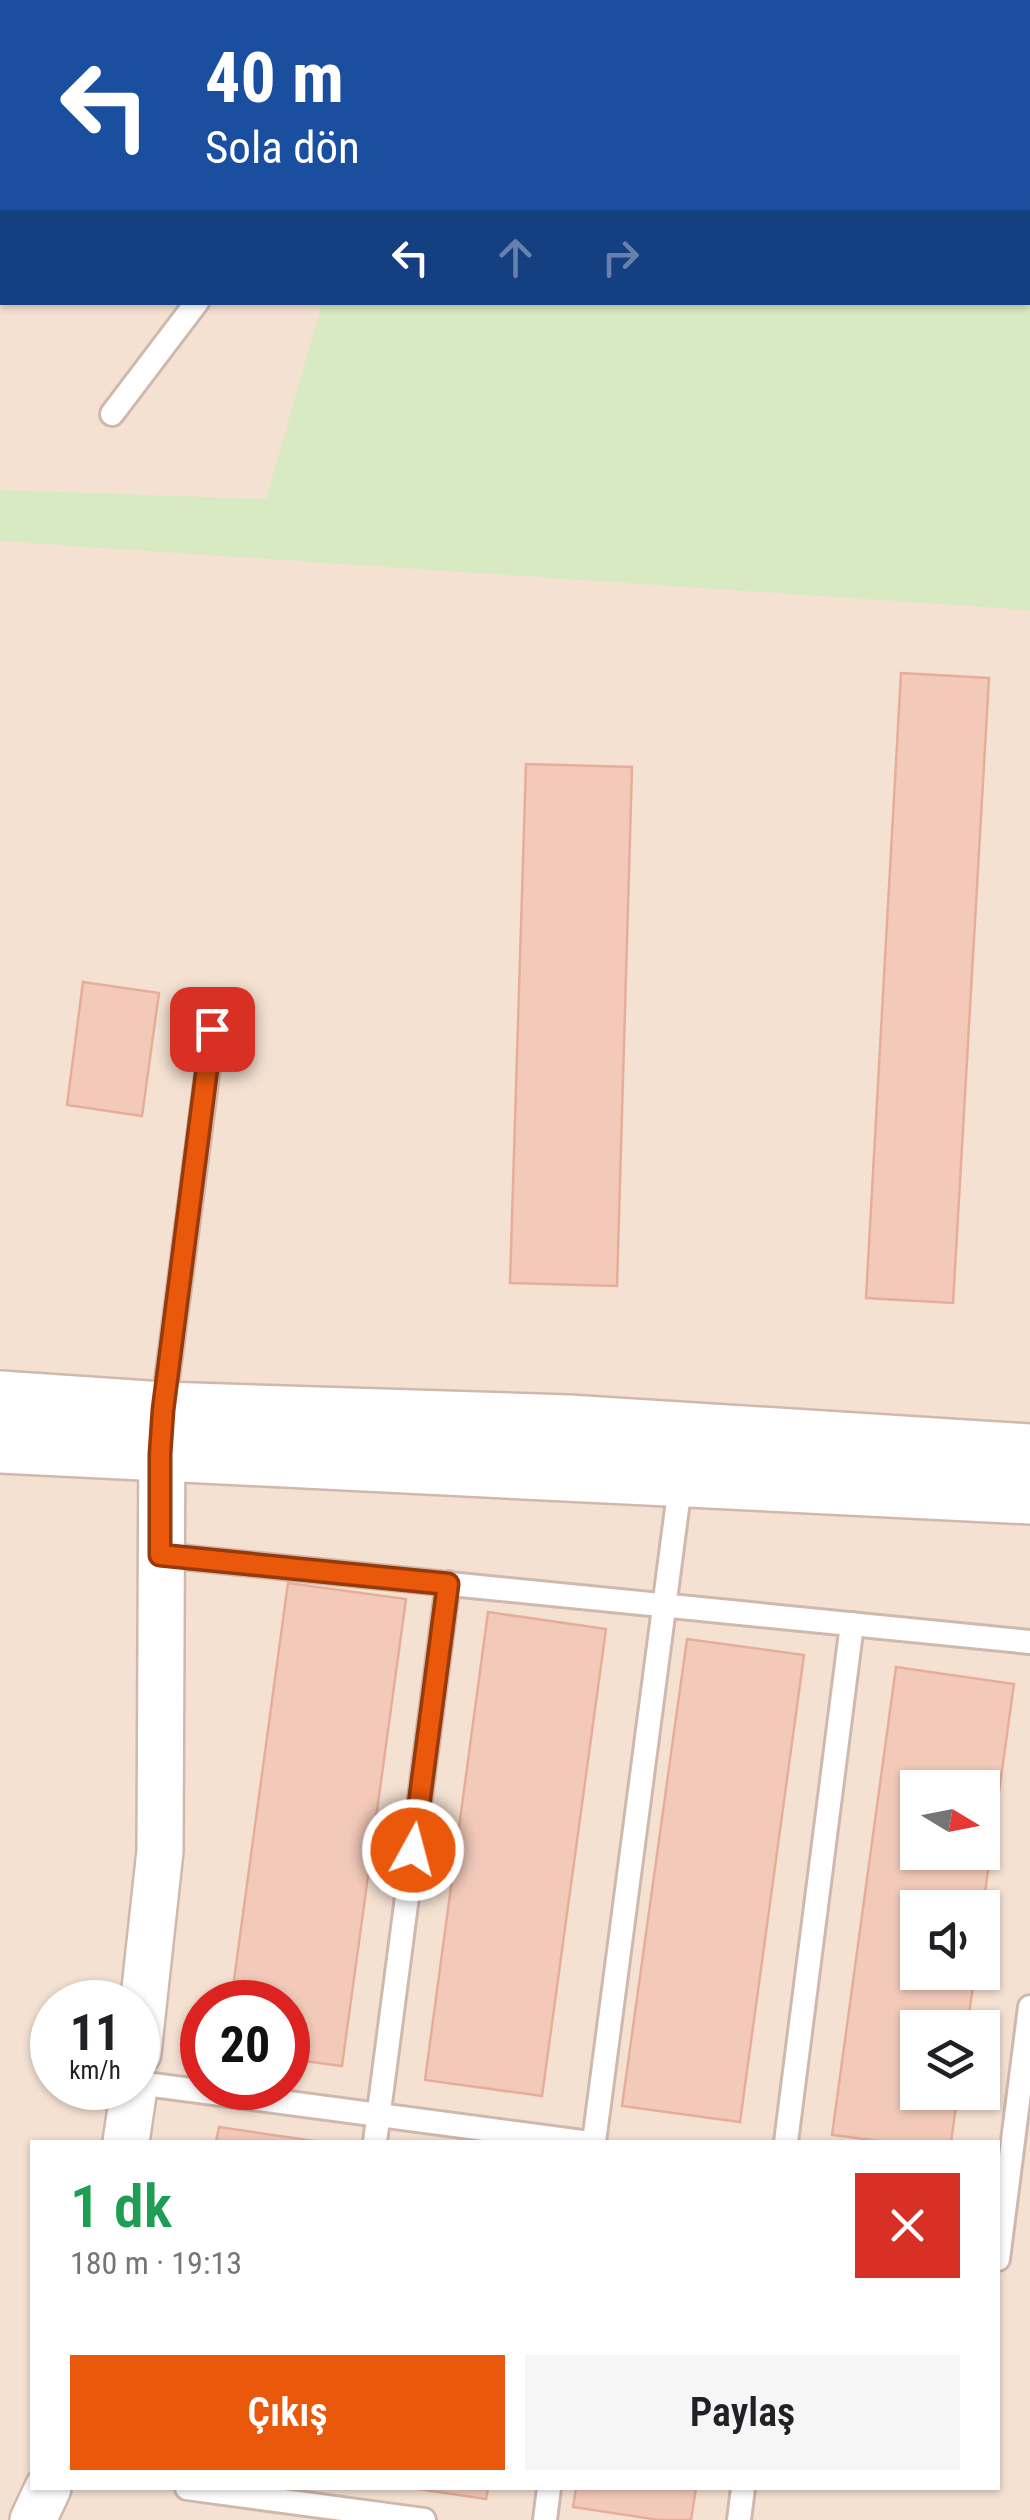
<!DOCTYPE html>
<html lang="tr">
<meta charset="utf-8">
<style>
body{margin:0;font-family:"Roboto Condensed",sans-serif;background:#f6f6f6;color:#202124;height:100vh;display:flex;flex-direction:column;font-size:38px;white-space:nowrap}
*{box-sizing:border-box;margin:0}
p{font-size:32px;color:#757577}
.icon{flex:none;width:55px;height:55px;fill:none;stroke:currentColor;stroke-width:2;stroke-linecap:round;stroke-linejoin:round}
.map{position:relative;flex:1;overflow:hidden}
.panel{position:absolute;left:30px;top:2140px;width:970px;height:350px;display:flex;flex-direction:column;background:#fff;border-radius:0px;box-shadow:0 2px 8px #0004}
.panel>*{flex:none}
.hud{position:absolute;left:0px;top:0px;width:1030px;height:305px;box-shadow:0 2px 8px #0004;background:#1a4fa0;color:#fff;overflow:hidden}
.needle{width:65px;rotate:100deg}
.fabs{position:absolute;left:900px;top:1770px;display:grid;gap:20px}
.fabs a{display:grid;place-items:center;width:100px;height:100px;border-radius:0px;background:#fff;box-shadow:0 2px 8px #0004;font-size:50px}
.speed{position:absolute;left:30px;top:1980px;display:flex;gap:20px;font-size:50px;font-weight:700;text-align:center}
.speed>*{display:grid;place-content:center;width:130px;height:130px;border-radius:50%;background:#fff;box-shadow:0 2px 8px #0004;line-height:1}
.speed small{font-size:25px;font-weight:400}
.speed .limit{border:15px solid #d22;background:#fff;color:#111}
.pin{position:absolute;display:grid;place-items:center;width:85px;height:85px;color:#fff;margin:-42px;border-radius:20px;box-shadow:0 5px 15px #0006}
.me{position:absolute;width:110px;margin:-55px;rotate:7deg;stroke-linejoin:round;filter:drop-shadow(0 0 8px #0008)}
.turn{display:flex;align-items:center;gap:35px;height:210px;padding:0 40px;font-size:45px}
.turn .icon{width:130px;height:130px;stroke-width:2.5}
.turn b{display:block;font-size:70px;line-height:85px}
.lanes{display:flex;align-items:center;height:95px;padding:0 40px;background:#0003;justify-content:center;gap:50px;direction:ltr}
.lanes .off{opacity:.35}
.round{display:grid;place-items:center;flex:none;width:105px;height:105px;border-radius:0px;background:#f6f6f6}
.head{display:flex;align-items:center;justify-content:space-between;height:170px;padding:0 40px}
h1{font-size:60px;font-weight:600;line-height:75px;color:#1e9e55}
.button{display:flex;gap:20px;margin-top:auto;padding:20px 40px}
.button a{flex:1;height:115px;border-radius:0px;background:#ea580c;color:#fff;font-size:40px;font-weight:600;line-height:115px;text-align:center}
.button a+a{background:#f6f6f6;color:#202124}
.map>svg:first-child{display:block}
.residential{fill:#f4e1d2;fill-rule:evenodd}
.green{fill:#d7eac2}
.building{fill:#f3caba;stroke:#e6ae9a;stroke-width:2.5;fill-rule:evenodd}
.lines{fill:none;stroke-linecap:round;stroke-linejoin:round}
.lane-casing{stroke:#d0b8ad;stroke-width:28}
.street-casing{stroke:#d0b8ad;stroke-width:50}
.secondary-casing{stroke:#d3b7aa;stroke-width:60}
.lane{stroke:#fff;stroke-width:22}
.street{stroke:#fff;stroke-width:45}
.secondary{stroke:#fff;stroke-width:55}
.route-casing{stroke:#983908;stroke-width:25}
.route{stroke:#ea580c;stroke-width:18}
</style>
<div class="map">
<svg width="1030" height="2520" viewBox="0 0 1030 2520">
<rect width="100%" height="100%" fill="#fdf0e3"/>
<path class="residential" d="M 0,0 L 1030,0 L 1030,2520 L 0,2520 ZM 2,2 L 1028,2 L 1028,302 L 2,302 ZM 918,1788 L 982,1788 L 982,1852 L 918,1852 ZM 918,1908 L 982,1908 L 982,1972 L 918,1972 ZM 52,2002 L 138,2002 L 138,2088 L 52,2088 ZM 202,2002 L 288,2002 L 288,2088 L 202,2088 ZM 918,2028 L 982,2028 L 982,2092 L 918,2092 ZM 32,2142 L 998,2142 L 998,2488 L 32,2488 Z"/>
<path class="green" d="M 357,0 L 1030,0 L 1030,610 L 0,541 L 0,490 L 266,499 L 322,303 L 1028,302 L 1028,2 Z"/>
<path class="building" d="M 164,0 L 245,0 L 164,2 Z
M 901,673 L 989,678 L 953,1303 L 866,1298 Z
M 526,764 L 632,767 L 617,1286 L 510,1283 Z
M 83,982 L 159,993 L 142,1116 L 67,1105 Z
M 288,1583 L 406,1599 L 342,2066 L 288,2059 L 288,2002 L 231,2002 Z
M 488,1612 L 606,1629 L 542,2096 L 425,2080 Z
M 687,1639 L 804,1655 L 740,2122 L 622,2106 Z
M 896,1667 L 1014,1684 L 982,1914 L 982,1908 L 918,1908 L 918,1972 L 975,1972 L 967,2028 L 918,2028 L 918,2092 L 958,2092 L 951,2142 L 888,2142 L 832,2135 ZM 918,1788 L 982,1788 L 982,1852 L 918,1852 Z
M 219,2127 L 321,2142 L 216,2142 Z
M 412,2488 L 488,2488 L 486,2499 Z
M 576,2488 L 696,2488 L 691,2520 L 659,2520 L 573,2507 Z"/>
<g class="lines">
<g class="lane-casing">
<path id="lane" d="M 310,2 L 310,0
M 112,414 L 197,302
M 163,1410 L 213,1029
M 160,1555 L 1030,1642
M 138,2083 L 582,2142
M 375,2142 L 448,1583
M 594,2142 L 681,1478
M 786,2142 L 852,1624
M 998,2259 L 1030,2007
M 187,2488 L 424,2520
M 545,2520 L 549,2488
M 739,2520 L 743,2488"/>
</g>
<g class="street-casing">
<path id="street" d="M 138,2053 L 160,1851 L 162,1422
M 126,2142 L 134,2088
M 33,2520 L 48,2488"/>
</g>
<g class="secondary-casing">
<path id="secondary" d="M 0,1399 L 163,1410 L 568,1423 L 1030,1452
M 0,1445 L 1030,1496"/>
</g>
<use href="#lane" class="lane"/>
<use href="#street" class="street"/>
<use href="#secondary" class="secondary"/>
</g>
<g class="lines">
<g class="route-casing">
<path id="route" d="M 212,1029 L 163,1410 L 160,1454 L 160,1555 L 448,1584 L 413,1850"/>
</g>
<use href="#route" class="route"/>
</g>
</svg>
<div class="fabs">
<a><svg class="needle" viewBox="-14 -14 28 28"><path d="M0-13l5 13h-10z" fill="#e53935"/><path d="M0 13l5-13h-10z" fill="#757577"/></svg></a>
<a><svg class="icon" aria-label="sound" viewBox="0 0 24 24"><path d="M4 9h4l5-4v14l-5-4H4zM17 9q2 3 0 6"/></svg></a>
<a><svg class="icon" aria-label="layers" viewBox="0 0 24 24"><path d="M12 4l9 5-9 5-9-5zM3 14l9 5 9-5"/></svg></a>
</div>
<div class="speed"><div>11<small>km/h</small></div><div class="limit">20</div></div>
<div class="pin" style="left:212px;top:1029px;background:#d93025"><svg class="icon" aria-label="arrive" viewBox="0 0 24 24"><path d="M6 21V4h12l-3 4 3 4H6"/></svg></div>
<svg class="me" style="left:413px;top:1850px" viewBox="-20 -20 40 40"><circle r="17" fill="#ea580c" stroke="#fff" stroke-width="3"/><path d="M0-11L8 9 0 5-8 9z" fill="#fff"/></svg>
<div class="hud">
<div class="turn"><svg class="icon" aria-label="left" viewBox="0 0 24 24"><path d="M17 20v-9H6M10 6l-5 5 5 5"/></svg><div><b>40 m</b>Sola dön</div></div>
<div class="lanes"><svg class="icon" aria-label="left" viewBox="0 0 24 24"><path d="M17 20v-9H6M10 6l-5 5 5 5"/></svg><svg class="icon off" aria-label="ahead" viewBox="0 0 24 24"><path d="M12 20V5M6 11l6-6 6 6"/></svg><svg class="icon off" aria-label="right" viewBox="0 0 24 24"><path d="M7 20v-9h11M14 6l5 5-5 5"/></svg></div>
</div>
<section class="panel">
<div class="head"><div><h1>1 dk</h1><p>180 m · 19:13</p></div><a class="round" style="background:#d93025;color:#fff"><svg class="icon" aria-label="close" viewBox="0 0 24 24"><path d="M6 6l12 12M18 6L6 18"/></svg></a></div>
<div class="button"><a>Çıkış</a><a>Paylaş</a></div>
</section>
</div>
